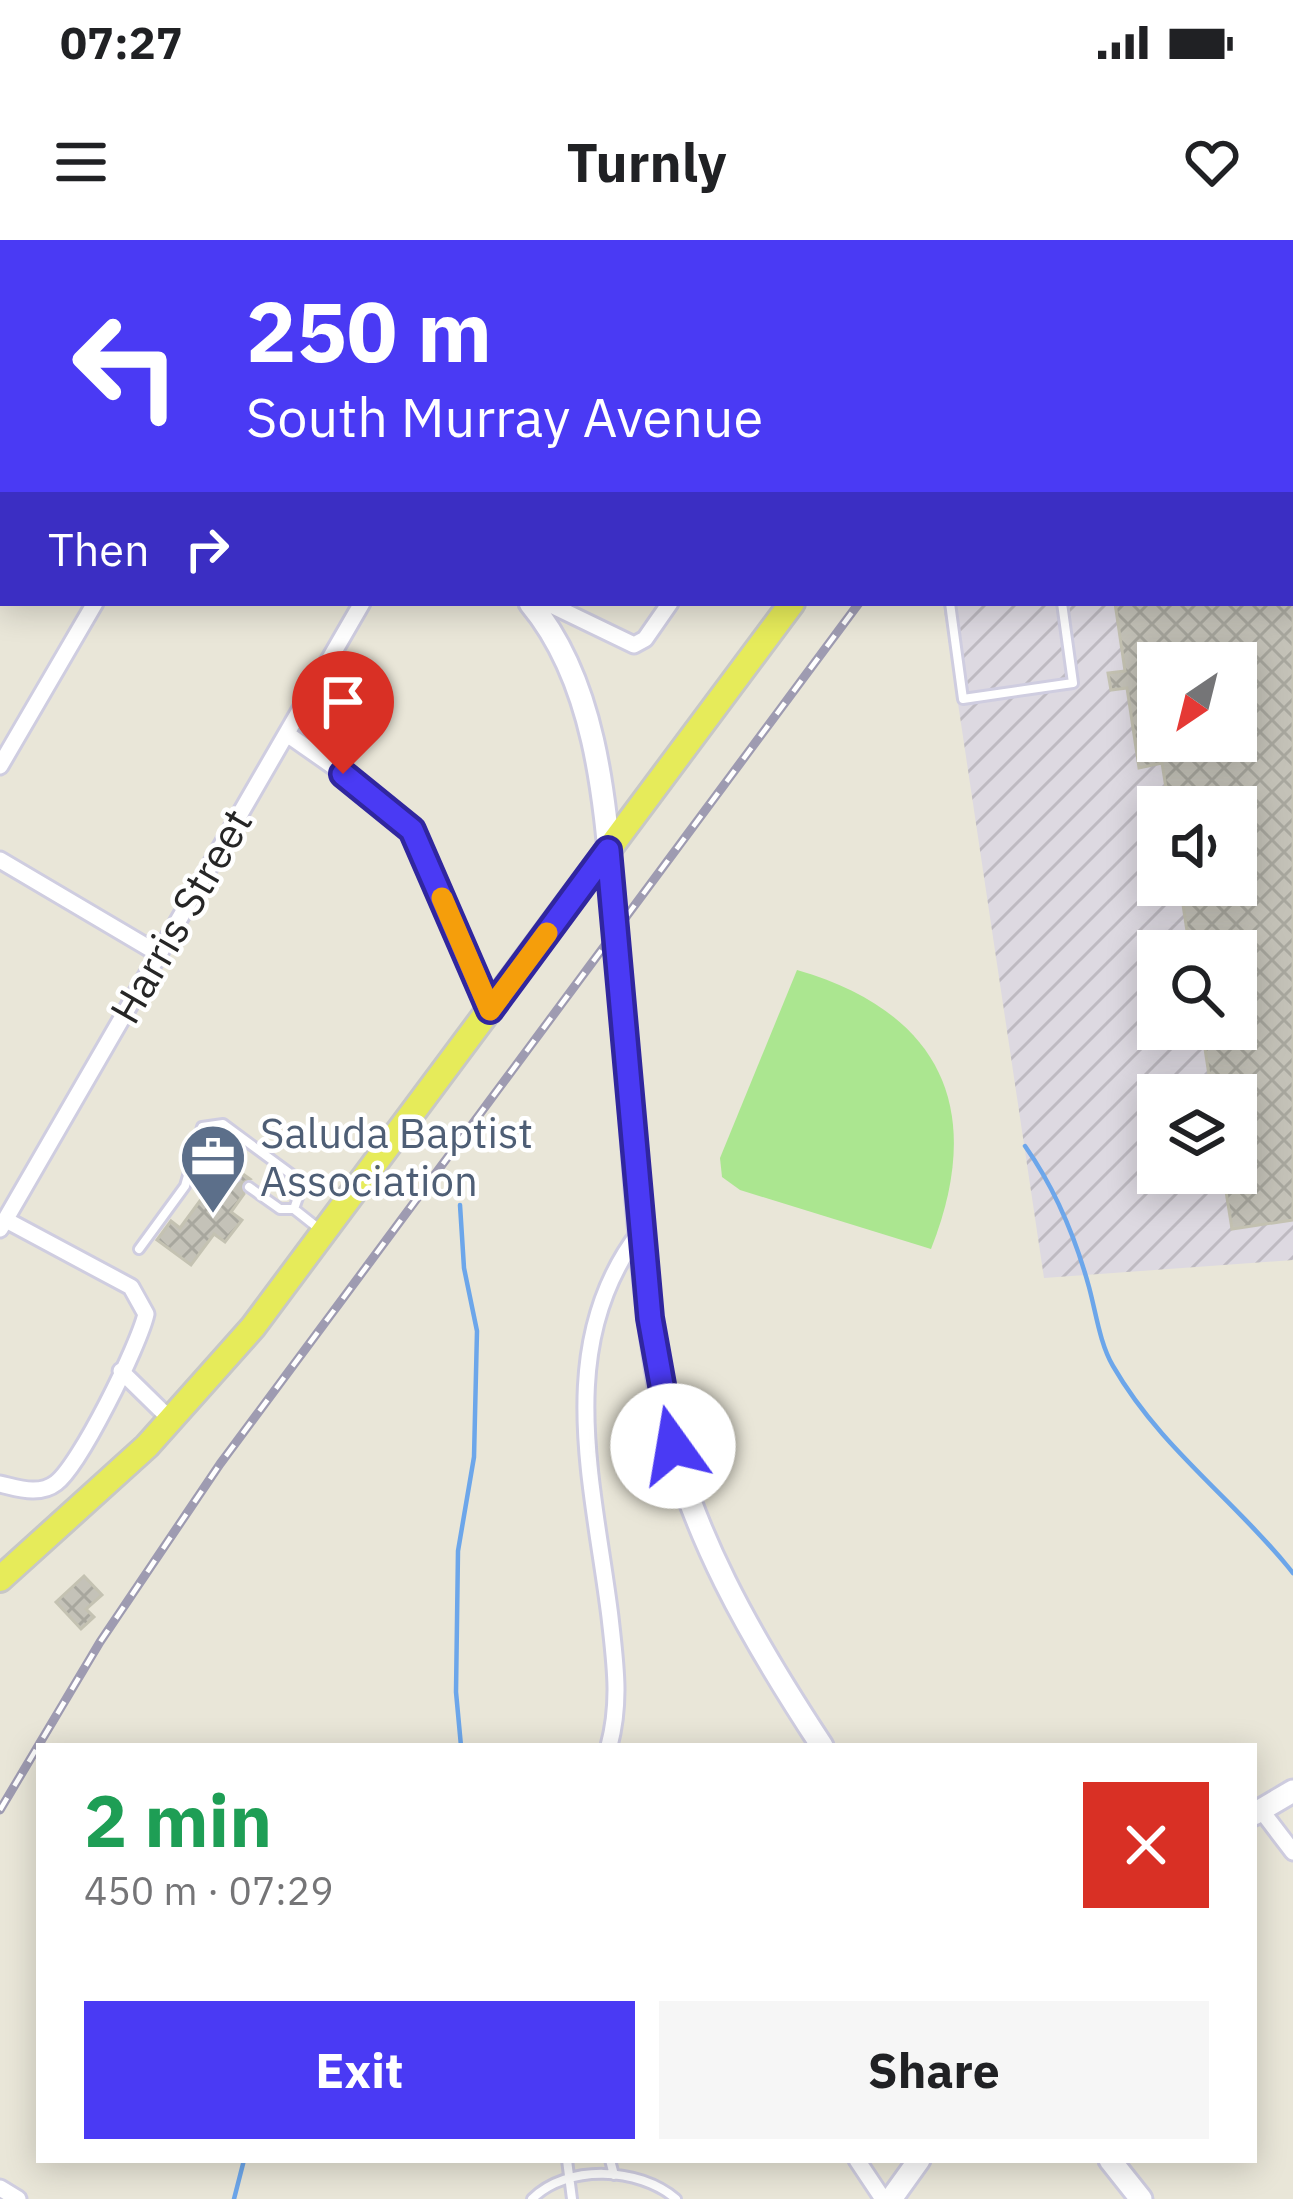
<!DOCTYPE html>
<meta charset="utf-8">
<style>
body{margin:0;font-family:"IBM Plex Sans",sans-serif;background:#f6f6f6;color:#202124;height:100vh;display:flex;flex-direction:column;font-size:45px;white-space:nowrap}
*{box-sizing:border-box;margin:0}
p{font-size:39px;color:#757577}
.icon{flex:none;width:66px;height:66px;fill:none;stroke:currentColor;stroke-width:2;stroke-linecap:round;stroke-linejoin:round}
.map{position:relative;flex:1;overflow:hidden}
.details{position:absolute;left:36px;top:1503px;width:1221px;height:420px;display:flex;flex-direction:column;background:#fff;border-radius:0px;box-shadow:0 6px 30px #0003}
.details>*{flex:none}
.guide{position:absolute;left:0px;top:0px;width:1293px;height:366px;box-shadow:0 6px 30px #0003;background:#4a3af4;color:#fff;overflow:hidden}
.needle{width:78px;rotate:215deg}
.tools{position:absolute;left:1137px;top:402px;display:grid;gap:24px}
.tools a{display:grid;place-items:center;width:120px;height:120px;border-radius:0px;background:#fff;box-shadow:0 6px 30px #0003;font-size:60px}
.pin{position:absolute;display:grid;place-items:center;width:102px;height:102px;color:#fff;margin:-123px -51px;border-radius:50% 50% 50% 0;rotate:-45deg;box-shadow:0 0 12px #0007}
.pin .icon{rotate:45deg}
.me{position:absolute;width:132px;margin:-66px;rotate:347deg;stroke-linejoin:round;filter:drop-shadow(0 0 9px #0008)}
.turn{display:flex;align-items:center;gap:42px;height:252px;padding:0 48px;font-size:54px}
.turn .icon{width:156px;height:156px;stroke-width:2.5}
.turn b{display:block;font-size:84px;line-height:102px}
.then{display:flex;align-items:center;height:114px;padding:0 48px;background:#0003;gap:24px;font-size:45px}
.round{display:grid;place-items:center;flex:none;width:126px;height:126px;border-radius:0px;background:#f6f6f6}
.head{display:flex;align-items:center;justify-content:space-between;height:204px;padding:0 48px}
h1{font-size:72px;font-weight:700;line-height:90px;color:#1e9e55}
.cta{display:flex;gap:24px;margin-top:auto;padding:24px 48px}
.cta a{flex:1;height:138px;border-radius:0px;background:#4a3af4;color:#fff;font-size:48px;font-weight:700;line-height:138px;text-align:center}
.cta a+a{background:#f6f6f6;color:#202124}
.status{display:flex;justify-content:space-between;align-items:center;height:84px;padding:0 60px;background:#fff;direction:ltr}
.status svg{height:33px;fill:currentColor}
header{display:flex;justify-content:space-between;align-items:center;height:156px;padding:0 48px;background:#fff;font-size:54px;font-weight:700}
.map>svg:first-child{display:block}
.industrial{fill:url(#industrial-furrows);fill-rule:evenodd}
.pitch{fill:#abe690}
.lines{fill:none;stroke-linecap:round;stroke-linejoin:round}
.stream{stroke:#6ca6ea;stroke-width:4.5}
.building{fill:url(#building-cross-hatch);stroke:#c4c2b2;stroke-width:3;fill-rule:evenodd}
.lane-casing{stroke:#cfcde0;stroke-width:14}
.street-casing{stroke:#cfcde0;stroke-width:21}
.secondary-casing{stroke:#cfcde0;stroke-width:27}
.primary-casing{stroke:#c7c7c7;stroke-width:30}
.lane{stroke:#fff;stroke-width:8}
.street{stroke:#fff;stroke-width:15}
.secondary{stroke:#fff;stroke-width:21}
.primary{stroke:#e6eb5a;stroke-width:24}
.rail-casing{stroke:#9e9bb1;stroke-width:9}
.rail{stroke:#fff;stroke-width:4.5;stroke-dasharray:14;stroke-linecap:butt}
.route-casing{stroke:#30269f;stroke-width:30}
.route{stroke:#4a3af4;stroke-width:21}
.slow{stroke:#f59e0b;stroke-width:21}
.labels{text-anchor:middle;stroke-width:9;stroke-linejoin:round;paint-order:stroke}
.street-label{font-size:42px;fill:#262626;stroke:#fff}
.service-label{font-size:42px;fill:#4e5e75;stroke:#fff;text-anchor:start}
</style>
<div class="status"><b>07:27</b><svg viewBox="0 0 49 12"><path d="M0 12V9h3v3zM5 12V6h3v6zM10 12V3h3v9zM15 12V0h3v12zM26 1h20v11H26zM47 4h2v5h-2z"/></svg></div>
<header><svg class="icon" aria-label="menu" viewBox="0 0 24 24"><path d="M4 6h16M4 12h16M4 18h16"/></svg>Turnly<svg class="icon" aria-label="heart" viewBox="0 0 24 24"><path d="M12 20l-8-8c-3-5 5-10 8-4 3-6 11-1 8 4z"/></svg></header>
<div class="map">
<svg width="1293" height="1959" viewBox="0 0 1293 1959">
<defs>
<pattern id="industrial-furrows" width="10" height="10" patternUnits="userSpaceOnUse" patternTransform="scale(3)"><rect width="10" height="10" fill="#ddd9e1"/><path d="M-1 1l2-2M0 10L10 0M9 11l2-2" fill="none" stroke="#bebac1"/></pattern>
<pattern id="building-cross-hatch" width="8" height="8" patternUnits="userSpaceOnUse" patternTransform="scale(3)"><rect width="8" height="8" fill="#c4c2b8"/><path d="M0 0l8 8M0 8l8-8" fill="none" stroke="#a8a79e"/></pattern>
</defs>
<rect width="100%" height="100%" fill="#e9e6d8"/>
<path class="industrial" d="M 1162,0 L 1293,0 L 1293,1020 L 1044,1038 L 943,363 L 1290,363 L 1290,3 ZM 1158,423 L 1236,423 L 1236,501 L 1158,501 ZM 1158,567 L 1236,567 L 1236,645 L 1158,645 ZM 1158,711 L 1236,711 L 1236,789 L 1158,789 ZM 1158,855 L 1236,855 L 1236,933 L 1158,933 Z"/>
<path class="pitch" d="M 797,730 C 942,772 986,870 931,1009 L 740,950 L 722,937 L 720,918 Z"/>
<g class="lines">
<path class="stream" d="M 1025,906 C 1056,950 1075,996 1089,1047 C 1096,1073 1100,1104 1113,1126 C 1161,1209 1234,1259 1293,1333
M 460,965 L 464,1028 L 477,1091 L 474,1217 L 458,1311 L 456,1452 L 461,1506
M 234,1959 L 244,1920"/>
</g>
<path class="building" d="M 1115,363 L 1293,363 L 1293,980 L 1232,989 L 1223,933 L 1236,933 L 1236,855 L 1212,855 L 1202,789 L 1236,789 L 1236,711 L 1190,711 L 1180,645 L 1236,645 L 1236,567 L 1169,567 L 1162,523 L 1139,528 L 1127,448 L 1111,450 L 1108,433 L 1125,431 ZM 1158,423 L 1236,423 L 1236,501 L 1158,501 Z
M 208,934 L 235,944 L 243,934 L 250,939 L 242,943 L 244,954 L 231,972 L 242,980 L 225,1002 L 214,994 L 191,1025 L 157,1000 L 171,981 L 180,988 L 205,954 L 198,949 Z
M 84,1336 L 102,1355 L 86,1369 L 94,1377 L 81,1389 L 56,1362 Z"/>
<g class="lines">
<g class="lane-casing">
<path id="lane" d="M 234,0 L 236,3
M 1130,0 L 1135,3
M 263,3 L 267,0
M 1290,90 L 1293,91
M 950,363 L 963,459 L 1073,443 L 1062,363
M 195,920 L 235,936
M 249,947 L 280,969 L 294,969
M 139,1009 L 185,946 L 202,887 L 223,884 L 303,943 L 294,969 L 318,988
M 567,1920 L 572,1959
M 610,1920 L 614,1935
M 532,1959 C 567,1924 639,1927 676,1959"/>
</g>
<g class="street-casing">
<path id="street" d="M 789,0 L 791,3
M 574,3 L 575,0
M 0,56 L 3,51
M 547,363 L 634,405 L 645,399 L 670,363
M 287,494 L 377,557 L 412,590 L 490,770
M 0,526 L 95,363
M 0,620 L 159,714
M 0,989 L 362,363
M 121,1131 L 171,1180
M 0,1244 C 18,1248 39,1256 56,1243 C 80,1225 139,1105 146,1074 L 131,1047 L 6,980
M 609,1506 C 621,1461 615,1423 610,1377 C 594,1247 552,1106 640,992
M 1261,1570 L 1293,1612
M 857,1920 L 883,1959
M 0,1948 L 18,1959"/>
</g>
<g class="secondary-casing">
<path id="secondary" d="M 0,33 L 3,35
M 530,363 C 605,453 606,590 617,701 C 632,854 634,1011 662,1162 C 686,1288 753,1401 822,1506
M 1254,1574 L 1293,1551
M 1110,1920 L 1141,1959
M 891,1959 L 919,1920"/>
</g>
<g class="primary-casing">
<path id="primary" d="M 1061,3 L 1064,0
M 0,1339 L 147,1206 L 253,1087 L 792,363"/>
</g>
<use href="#lane" class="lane"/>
<use href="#street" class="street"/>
<use href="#secondary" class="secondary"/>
<use href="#primary" class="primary"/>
<g class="rail-casing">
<path id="rail" d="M 1128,3 L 1130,0
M 0,1570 L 100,1402 L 220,1224 L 859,363"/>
</g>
<use href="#rail" class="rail"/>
</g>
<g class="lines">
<g class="route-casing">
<path id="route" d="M 343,534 L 412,590 L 490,770 L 608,610 L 650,1078 L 673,1206"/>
</g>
<use href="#route" class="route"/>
<path class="slow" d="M 442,658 L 490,770 L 547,693"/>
</g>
<defs>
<g id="office-pin" transform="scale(3.45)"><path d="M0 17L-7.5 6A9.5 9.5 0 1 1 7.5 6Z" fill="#5c6f8a" stroke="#fff"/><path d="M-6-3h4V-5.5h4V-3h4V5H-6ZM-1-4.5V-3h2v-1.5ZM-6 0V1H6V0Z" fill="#fff"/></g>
</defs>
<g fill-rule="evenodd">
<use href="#office-pin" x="213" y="917"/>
</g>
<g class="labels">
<g class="street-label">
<text transform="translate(181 676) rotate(-60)" y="15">Harris Street</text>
</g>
<g class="service-label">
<text x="260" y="908">Saluda Baptist<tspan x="260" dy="48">Association</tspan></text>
</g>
</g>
</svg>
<div class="tools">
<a><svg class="needle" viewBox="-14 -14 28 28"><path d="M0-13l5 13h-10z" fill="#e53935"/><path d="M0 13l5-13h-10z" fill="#757577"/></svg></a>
<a><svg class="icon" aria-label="sound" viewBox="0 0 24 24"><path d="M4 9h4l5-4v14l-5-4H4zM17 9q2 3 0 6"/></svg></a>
<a><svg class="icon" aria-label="search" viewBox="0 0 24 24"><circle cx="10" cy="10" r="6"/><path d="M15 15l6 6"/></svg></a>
<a><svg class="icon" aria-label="layers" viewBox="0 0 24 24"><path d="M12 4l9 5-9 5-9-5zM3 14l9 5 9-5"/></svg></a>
</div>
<div class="pin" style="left:343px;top:534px;background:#d93025"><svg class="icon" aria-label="arrive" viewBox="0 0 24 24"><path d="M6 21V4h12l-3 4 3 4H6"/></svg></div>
<svg class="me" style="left:673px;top:1206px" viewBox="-20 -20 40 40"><circle r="19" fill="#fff"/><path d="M0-13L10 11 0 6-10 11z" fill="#4a3af4"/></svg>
<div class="guide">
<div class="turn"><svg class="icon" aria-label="left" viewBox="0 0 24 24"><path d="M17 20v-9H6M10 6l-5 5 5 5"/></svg><div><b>250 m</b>South Murray Avenue</div></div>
<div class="then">Then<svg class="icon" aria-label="right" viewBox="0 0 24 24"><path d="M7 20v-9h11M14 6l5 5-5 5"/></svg></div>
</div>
<section class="details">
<div class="head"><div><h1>2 min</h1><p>450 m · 07:29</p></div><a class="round" style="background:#d93025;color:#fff"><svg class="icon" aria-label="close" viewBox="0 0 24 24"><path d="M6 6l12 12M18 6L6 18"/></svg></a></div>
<div class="cta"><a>Exit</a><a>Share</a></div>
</section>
</div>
